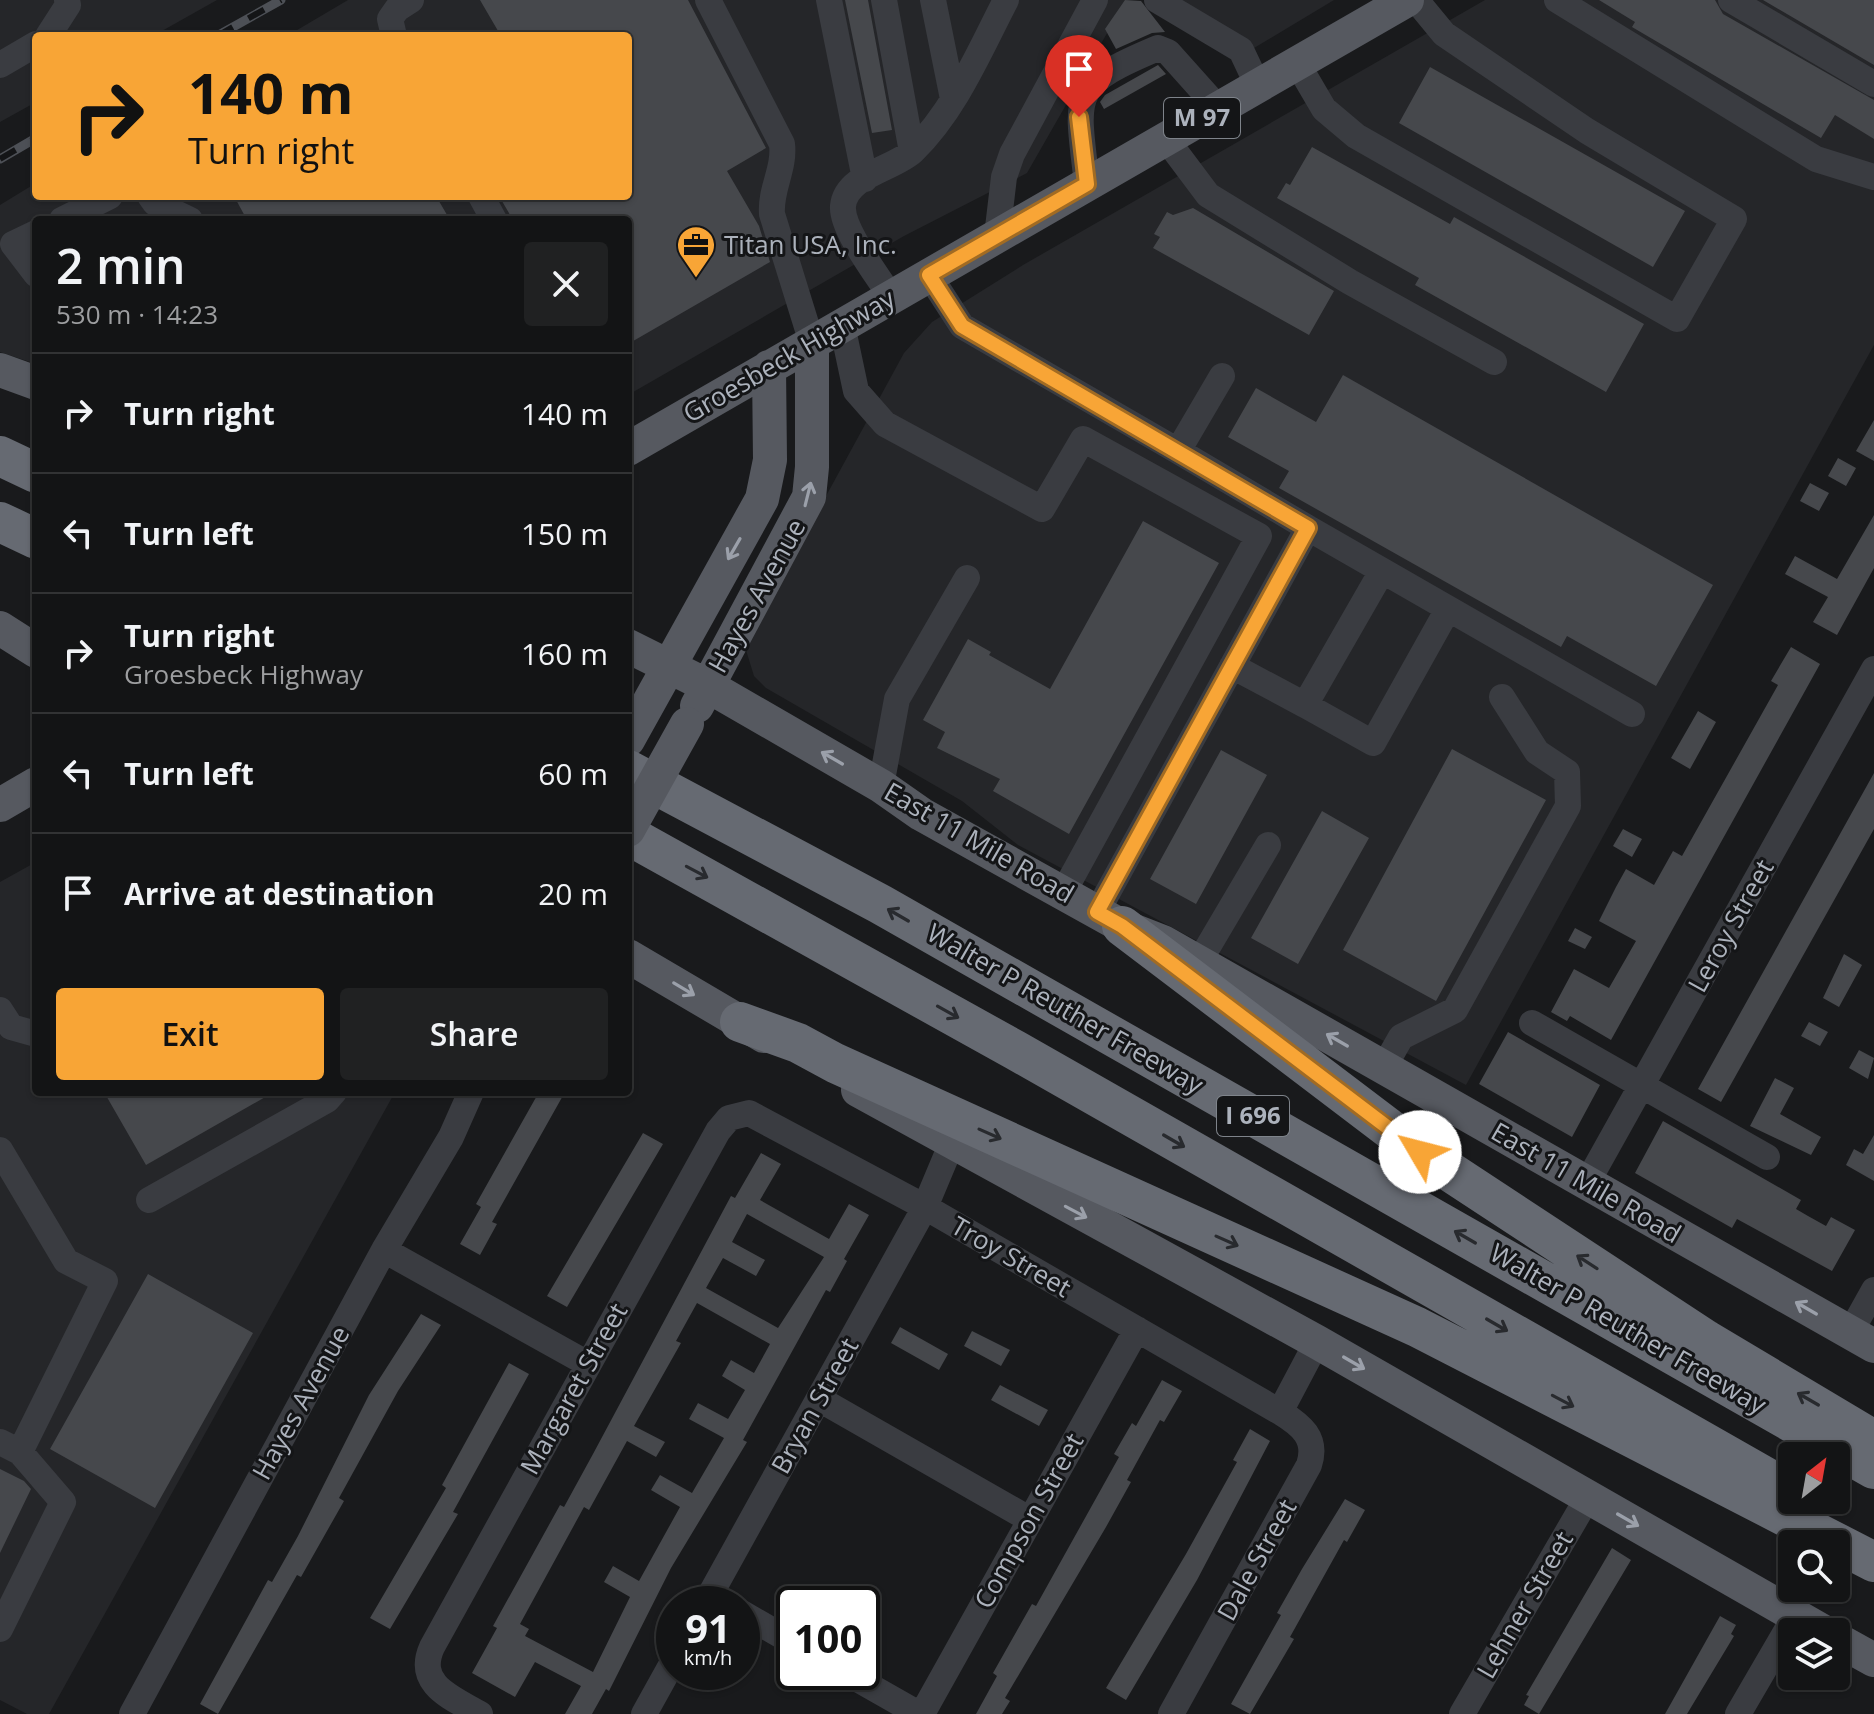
<!DOCTYPE html>
<meta charset="utf-8">
<style>
body{margin:0;font-family:"Open Sans",sans-serif;background:#202122;color:#f1f3f6;height:100vh;display:flex;flex-direction:column;font-size:30px;white-space:nowrap}
*{box-sizing:border-box;margin:0}
p{font-size:26px;color:#9d9ea0}
.icon{flex:none;width:44px;height:44px;fill:none;stroke:currentColor;stroke-width:2;stroke-linecap:round;stroke-linejoin:round}
.map{position:relative;flex:1;overflow:hidden}
.panel{position:absolute;left:32px;top:216px;width:600px;height:880px;display:flex;flex-direction:column;background:#131415;border-radius:8px;box-shadow:0 2px 6px #0004,0 0 0 2px #323334}
.panel>*{flex:none}
.banner{position:absolute;left:32px;top:32px;width:600px;height:168px;border-radius:8px;box-shadow:0 2px 6px #0004,0 0 0 2px #323334;background:#f8a536;color:#111;overflow:hidden}
.needle{width:52px;rotate:31deg}
.controls{position:absolute;left:1778px;top:1442px;display:grid;gap:16px}
.controls a{display:grid;place-items:center;width:72px;height:72px;border-radius:8px;background:#131415;box-shadow:0 2px 6px #0004,0 0 0 2px #323334;font-size:40px}
.speed{position:absolute;left:656px;top:1586px;display:flex;gap:16px;font-size:40px;font-weight:700;text-align:center}
.speed>*{display:grid;place-content:center;width:104px;height:104px;border-radius:50%;background:#131415;box-shadow:0 2px 6px #0004,0 0 0 2px #323334;line-height:1}
.speed small{font-size:20px;font-weight:400}
.speed .limit{border:4px solid #111;border-radius:12px;background:#fff;color:#111}
.pin{position:absolute;display:grid;place-items:center;width:68px;height:68px;color:#fff;margin:-82px -34px;border-radius:50% 50% 50% 0;rotate:-45deg;box-shadow:0 0 8px #0007}
.pin .icon{rotate:45deg}
.me{position:absolute;width:88px;margin:-44px;rotate:307deg;stroke-linejoin:round;filter:drop-shadow(0 0 6px #0008)}
.turn{display:flex;align-items:center;gap:28px;height:168px;padding:0 24px;font-size:36px}
.turn .icon{width:104px;height:104px;stroke-width:2.5}
.turn b{display:block;font-size:56px;line-height:68px}
.round{display:grid;place-items:center;flex:none;width:84px;height:84px;border-radius:8px;background:#202122}
.head{display:flex;align-items:center;justify-content:space-between;height:136px;padding:0 24px}
h1{font-size:48px;font-weight:600;line-height:60px}
.cta{display:flex;gap:16px;margin-top:auto;padding:16px 24px}
.cta a{flex:1;height:92px;border-radius:8px;background:#f8a536;color:#111;font-size:32px;font-weight:600;line-height:92px;text-align:center}
.cta a+a{background:#202122;color:#f1f3f6}
ul{padding:0;list-style:none}
li{display:flex;align-items:center;gap:24px;height:120px;padding:0 24px;border-top:2px solid #323334}
li div{flex:1}
li b{display:block;font-size:30px}
li em{font-style:normal}
.map>svg:first-child{display:block}
.built{fill:#252629}
.building{fill:#46484c;fill-rule:evenodd}
.lines{fill:none;stroke-linecap:round;stroke-linejoin:round}
.minor{stroke:#3a3c41;stroke-width:26}
.major{stroke:#565960;stroke-width:34}
.highway{stroke:#666a72;stroke-width:40}
.rail-casing{stroke:#4d5056;stroke-width:9}
.rail{stroke:#141517;stroke-width:6;stroke-dasharray:18;stroke-linecap:butt}
.major-bridge{stroke:#565960;stroke-width:34}
.oneway{stroke:#9ba0aa}
.oneway2{stroke:#282a2e}
.route-casing{stroke:#a16b23;stroke-width:20}
.route{stroke:#f8a536;stroke-width:14}
.labels{text-anchor:middle;stroke-width:6;stroke-linejoin:round;paint-order:stroke}
.shield{fill:#141517;stroke:#7e838a;stroke-width:2}
.shield-label{font-size:24px;font-weight:bold;fill:#acb2bc}
.poi-label{font-size:26px;fill:#acb2bc;stroke:#141517;text-anchor:start}
.street-label{font-size:26px;fill:#acb2bc;stroke:#141517}
</style>
<div class="map">
<svg width="1874" height="1714" viewBox="0 0 1874 1714">
<rect width="100%" height="100%" fill="#191a1c"/>
<path class="built" d="M 0,0 L 217,0 L 153,36 L 36,36 L 36,102 L 0,122 Z
M 348,0 L 1126,0 L 1027,173 L 904,236 L 628,395 L 628,220 L 36,220 L 36,364 L 0,352 L 0,205 L 36,183 L 36,196 L 628,196 L 628,36 L 287,36 Z
M 1144,0 L 1334,0 L 1239,57 Z
M 1485,0 L 1874,0 L 1874,345 L 1466,1085 L 1018,845 L 962,801 L 766,688 L 754,676 L 746,650 L 753,630 L 904,353 L 932,322 L 1023,265 Z
M 36,862 L 36,1092 L 395,1092 L 49,1714 L 27,1714 L 0,1700 L 0,882 Z"/>
<path class="building" d="M 480,0 L 688,0 L 766,148 L 727,171 L 759,226 L 770,262 L 628,344 L 628,220 L 513,220 L 499,196 L 628,196 L 628,36 L 501,36 Z
M 845,0 L 868,0 L 892,130 L 872,133 Z
M 1125,0 L 1141,1 L 1165,32 L 1152,33 L 1116,49 L 1105,29 Z
M 1599,0 L 1715,0 L 1723,14 L 1874,100 L 1874,139 L 1835,115 L 1821,138 L 1632,27 L 1635,22 Z
M 1763,0 L 1874,0 L 1874,65 Z
M 1158,65 L 1166,74 L 1104,109 L 1100,102 L 1105,95 Z
M 1430,67 L 1685,211 L 1653,267 L 1399,123 Z
M 1312,147 L 1450,224 L 1454,217 L 1644,324 L 1606,392 L 1415,285 L 1419,278 L 1277,198 L 1286,183 L 1290,185 Z
M 234,196 L 436,196 L 450,220 L 247,220 Z
M 1193,208 L 1334,291 L 1309,335 L 1153,248 L 1160,237 L 1154,234 L 1167,212 L 1173,215 Z
M 1343,375 L 1713,585 L 1656,686 L 1567,636 L 1561,647 L 1279,488 L 1289,471 L 1228,437 L 1256,388 L 1316,422 Z
M 1874,420 L 1874,461 L 1856,451 Z
M 1838,458 L 1856,468 L 1846,486 L 1828,476 Z
M 1810,483 L 1829,493 L 1819,511 L 1800,501 Z
M 1874,515 L 1874,568 L 1837,635 L 1813,622 L 1828,597 L 1785,574 L 1795,556 L 1837,579 Z
M 1143,521 L 1219,563 L 1069,834 L 993,791 L 1000,779 L 937,748 L 945,732 L 923,720 L 968,639 L 991,652 L 989,655 L 1050,689 Z
M 1791,647 L 1820,664 L 1611,1040 L 1570,1016 L 1567,1021 L 1551,1012 L 1574,969 L 1609,988 L 1636,941 L 1599,921 L 1616,887 L 1626,869 L 1654,885 L 1673,851 L 1682,856 L 1778,685 L 1771,681 Z
M 1698,711 L 1716,722 L 1690,769 L 1671,758 Z
M 1452,749 L 1546,800 L 1436,1001 L 1343,950 Z
M 1221,750 L 1267,775 L 1196,904 L 1150,879 Z
M 1874,773 L 1874,829 L 1721,1102 L 1698,1089 Z
M 1322,811 L 1369,838 L 1298,964 L 1251,938 Z
M 1623,829 L 1642,839 L 1632,857 L 1613,846 Z
M 1575,928 L 1592,937 L 1585,949 L 1568,941 Z
M 1844,954 L 1862,965 L 1839,1007 L 1823,998 Z
M 1809,1022 L 1828,1032 L 1820,1046 L 1801,1036 Z
M 1508,1032 L 1600,1085 L 1572,1137 L 1479,1084 Z
M 1859,1050 L 1874,1058 L 1868,1079 L 1849,1068 Z
M 1775,1078 L 1794,1088 L 1780,1114 L 1821,1137 L 1811,1155 L 1750,1126 Z
M 104,1092 L 274,1092 L 146,1165 Z
M 539,1092 L 565,1092 L 492,1222 L 497,1224 L 480,1255 L 460,1244 L 481,1207 L 476,1204 Z
M 1663,1121 L 1801,1200 L 1796,1209 L 1808,1216 L 1826,1226 L 1831,1217 L 1855,1230 L 1832,1271 L 1737,1219 L 1732,1228 L 1635,1173 Z
M 643,1133 L 663,1144 L 567,1307 L 547,1296 Z
M 1874,1135 L 1874,1181 L 1846,1165 L 1854,1149 L 1863,1154 Z
M 761,1153 L 781,1164 L 760,1200 L 829,1239 L 849,1204 L 869,1215 L 844,1259 L 847,1261 L 830,1292 L 826,1290 L 743,1440 L 747,1442 L 671,1568 L 609,1691 L 606,1689 L 592,1714 L 565,1714 L 581,1686 L 535,1662 L 515,1697 L 472,1673 L 497,1628 L 493,1626 L 560,1505 L 564,1507 L 593,1454 L 731,1196 L 735,1198 ZM 747,1214 L 824,1257 L 778,1328 L 706,1288 L 723,1258 L 756,1276 L 765,1260 L 732,1242 ZM 697,1303 L 770,1344 L 754,1373 L 731,1360 L 722,1376 L 745,1390 L 728,1419 L 698,1403 L 689,1419 L 724,1438 L 692,1493 L 660,1475 L 651,1490 L 680,1507 L 639,1581 L 613,1566 L 604,1582 L 630,1597 L 593,1672 L 525,1636 L 529,1629 L 520,1624 L 584,1507 L 589,1510 L 627,1441 L 656,1457 L 665,1442 L 634,1426 L 681,1343 L 676,1341 Z
M 148,1274 L 253,1333 L 155,1508 L 50,1449 Z
M 421,1314 L 441,1325 L 398,1391 L 339,1498 L 344,1501 L 327,1531 L 301,1577 L 297,1575 L 218,1714 L 200,1704 L 268,1580 L 272,1582 L 298,1536 L 369,1395 Z
M 900,1327 L 948,1354 L 939,1370 L 891,1343 Z
M 972,1331 L 1010,1350 L 1001,1366 L 964,1346 Z
M 509,1363 L 529,1374 L 453,1512 L 458,1514 L 390,1629 L 370,1618 L 446,1488 L 442,1485 Z
M 1162,1380 L 1182,1391 L 1164,1422 L 1160,1420 L 1127,1480 L 1131,1482 L 1106,1527 L 1005,1698 L 1010,1701 L 1002,1714 L 976,1714 L 997,1676 L 993,1673 L 1032,1604 L 1036,1606 L 1119,1457 L 1114,1454 L 1132,1423 L 1136,1426 Z
M 1000,1385 L 1048,1410 L 1039,1426 L 991,1400 Z
M 1250,1429 L 1270,1441 L 1197,1580 L 1126,1700 L 1106,1688 L 1186,1554 L 1237,1462 L 1233,1460 Z
M 0,1469 L 24,1481 L 31,1489 L 0,1553 Z
M 1345,1499 L 1365,1510 L 1347,1542 L 1344,1540 L 1290,1637 L 1294,1639 L 1250,1714 L 1231,1704 L 1281,1615 L 1277,1613 L 1302,1569 Z
M 1612,1548 L 1631,1560 L 1539,1714 L 1524,1705 L 1529,1696 L 1526,1695 Z
M 1720,1616 L 1736,1625 L 1731,1634 L 1734,1636 L 1687,1714 L 1665,1714 Z"/>
<g class="lines">
<path class="minor" d="M 708,0 L 782,144 C 785,169 770,189 772,214 L 812,343
M 829,0 L 865,179
M 884,0 L 912,152
M 933,0 L 953,99
M 1157,0 L 1241,50 L 1258,86
M 1557,0 L 1816,159 L 1874,177
M 1731,0 L 1874,84
M 48,36 L 68,5 L 67,0
M 394,36 L 390,19 L 397,9 L 411,0
M 1297,63 L 1324,109 L 1356,136 L 1677,319 L 1734,219 L 1587,131 L 1444,34 L 1416,0
M 0,65 L 36,44
M 1166,139 L 1208,195 L 1350,282 L 1494,362
M 1087,184 C 1077,94 1067,86 1158,48 L 1168,52 L 1219,109
M 150,196 L 155,203 L 190,220
M 481,196 L 494,220
M 62,220 L 110,196
M 36,233 L 13,244 L 36,274
M 997,236 L 1004,177 L 1012,154 L 1095,0
M 929,275 L 962,326 L 1178,451 L 1222,376
M 891,297 C 878,276 841,229 843,206 C 846,175 894,169 913,151 C 955,110 979,52 1006,0
M 842,325 L 856,391 L 885,424 L 1042,509 L 1083,439 L 1259,536 L 1063,893
M 1178,451 L 1308,528
M 1232,666 L 1305,705 L 1382,571
M 1305,705 L 1373,743 L 1448,609
M 881,786 L 897,699 L 967,578
M 1097,912 L 1308,528 L 1632,714
M 1199,962 L 1268,845
M 0,1010 L 11,1027 L 36,1034
M 1532,1023 L 1767,1157
M 1384,1067 L 1401,1037 L 1455,1010 L 1568,806 L 1567,772 L 1537,752 L 1502,697
M 0,1150 L 66,1261 L 105,1281 L 20,1452 L 0,1442
M 1587,1183 L 1874,669
M 149,1200 L 327,1100 L 334,1092
M 384,1250 L 588,1364
M 1850,1333 L 1874,1290
M 819,1399 L 1029,1519
M 1280,1412 L 1317,1342
M 705,1604 L 925,1207 L 951,1145
M 742,1613 L 794,1643
M 0,1629 L 63,1502 L 20,1452
M 845,1672 L 919,1714
M 132,1714 L 384,1250 L 451,1137 L 471,1092
M 480,1714 C 453,1698 415,1685 432,1647 L 718,1131 L 729,1118 L 749,1113 L 925,1207 L 1280,1412 C 1301,1425 1318,1438 1309,1465 L 1171,1714
M 644,1714 L 674,1660
M 922,1714 L 1137,1329
M 1462,1714 L 1588,1497
M 1738,1714 L 1795,1616"/>
<path class="major" d="M 0,370 L 36,383
M 628,449 L 1407,0
M 0,628 L 36,651
M 628,646 L 708,686 L 881,786 L 921,814 L 1122,926 L 1163,942 L 1874,1346
M 697,706 L 809,497 L 812,467 L 812,343
M 628,740 L 762,499 L 770,460 L 769,367
M 0,805 L 36,784
M 628,956 L 764,1036
M 858,1090 L 1317,1342 L 1824,1632
M 1836,1639 L 1874,1660"/>
<path class="highway" d="M 0,456 L 36,473
M 0,522 L 36,539
M 628,770 L 880,904 L 1874,1469
M 628,835 L 1015,1050 L 1792,1492
M 1122,926 L 1420,1152 L 1706,1340 L 1867,1436
M 740,1022 L 798,1043 L 835,1063 L 1417,1327 L 1874,1562"/>
<g class="rail-casing">
<path id="rail" d="M 217,36 L 281,0
M 0,159 L 36,138"/>
</g>
<use href="#rail" class="rail"/>
<path class="major-bridge" d="M 628,830 L 687,724"/>
</g>
<defs><path id="oneway-shaft" d="M-6 0H5M1.5-3L5.5 0L1.5 3" fill="none" stroke-width="1.6" stroke-linecap="round" stroke-linejoin="round" transform="scale(2)"/></defs>
<g class="oneway">
<use href="#oneway-shaft" transform="translate(808 494) rotate(-76)"/>
<use href="#oneway-shaft" transform="translate(734 549) rotate(120)"/>
<use href="#oneway-shaft" transform="translate(832 758) rotate(-150)"/>
<use href="#oneway-shaft" transform="translate(684 989) rotate(31)"/>
<use href="#oneway-shaft" transform="translate(1337 1040) rotate(-150)"/>
<use href="#oneway-shaft" transform="translate(1076 1212) rotate(28)"/>
<use href="#oneway-shaft" transform="translate(1806 1308) rotate(-150)"/>
<use href="#oneway-shaft" transform="translate(1354 1363) rotate(30)"/>
<use href="#oneway-shaft" transform="translate(1628 1520) rotate(30)"/>
</g>
<g class="oneway2">
<use href="#oneway-shaft" transform="translate(697 872) rotate(28)"/>
<use href="#oneway-shaft" transform="translate(898 915) rotate(-150)"/>
<use href="#oneway-shaft" transform="translate(948 1012) rotate(29)"/>
<use href="#oneway-shaft" transform="translate(990 1134) rotate(24)"/>
<use href="#oneway-shaft" transform="translate(1174 1141) rotate(30)"/>
<use href="#oneway-shaft" transform="translate(1465 1237) rotate(-150)"/>
<use href="#oneway-shaft" transform="translate(1227 1241) rotate(24)"/>
<use href="#oneway-shaft" transform="translate(1587 1262) rotate(-147)"/>
<use href="#oneway-shaft" transform="translate(1497 1325) rotate(30)"/>
<use href="#oneway-shaft" transform="translate(1808 1399) rotate(-150)"/>
<use href="#oneway-shaft" transform="translate(1563 1401) rotate(28)"/>
</g>
<g class="lines">
<g class="route-casing">
<path id="route" d="M 1079,117 L 1087,184 L 929,275 L 962,326 L 1308,528 L 1097,912 L 1122,926 L 1420,1152"/>
</g>
<use href="#route" class="route"/>
</g>
<defs>
<g id="office-pin" transform="scale(2)"><path d="M0 17L-7.5 6A9.5 9.5 0 1 1 7.5 6Z" fill="#f8a536" stroke="#141517"/><path d="M-6-3h4V-5.5h4V-3h4V5H-6ZM-1-4.5V-3h2v-1.5ZM-6 0V1H6V0Z" fill="#111"/></g>
</defs>
<g fill-rule="evenodd">
<use href="#office-pin" x="696" y="245"/>
</g>
<g class="labels">
<g class="shield">
<rect x="1164" y="98" width="76" height="40" rx="6"/>
<rect x="1217" y="1096" width="72" height="40" rx="6"/>
</g>
<g class="shield-label">
<text x="1202" y="126">M 97</text>
<text x="1253" y="1124">I 696</text>
</g>
<g class="poi-label">
<text x="724" y="254">Titan USA, Inc.</text>
</g>
<g class="street-label">
<text transform="translate(789 356) rotate(-30)" y="9">Groesbeck Highway</text>
<text transform="translate(757 596) rotate(-61)" y="9">Hayes Avenue</text>
<text transform="translate(979 843) rotate(30)" y="9">East 11 Mile Road</text>
<text transform="translate(1731 926) rotate(-61)" y="9">Leroy Street</text>
<text transform="translate(1065 1009) rotate(30)" y="9">Walter P Reuther Freeway</text>
<text transform="translate(1586 1183) rotate(30)" y="9">East 11 Mile Road</text>
<text transform="translate(1011 1257) rotate(30)" y="9">Troy Street</text>
<text transform="translate(1628 1329) rotate(30)" y="9">Walter P Reuther Freeway</text>
<text transform="translate(574 1389) rotate(-61)" y="9">Margaret Street</text>
<text transform="translate(301 1403) rotate(-61)" y="9">Hayes Avenue</text>
<text transform="translate(815 1406) rotate(-61)" y="9">Bryan Street</text>
<text transform="translate(1029 1521) rotate(-61)" y="9">Compson Street</text>
<text transform="translate(1257 1560) rotate(-61)" y="9">Dale Street</text>
<text transform="translate(1525 1605) rotate(-60)" y="9">Lehner Street</text>
</g>
</g>
</svg>
<div class="controls">
<a><svg class="needle" viewBox="-14 -14 28 28"><path d="M0-13l5 13h-10z" fill="#e53935"/><path d="M0 13l5-13h-10z" fill="#9d9ea0"/></svg></a>
<a><svg class="icon" aria-label="search" viewBox="0 0 24 24"><circle cx="10" cy="10" r="6"/><path d="M15 15l6 6"/></svg></a>
<a><svg class="icon" aria-label="layers" viewBox="0 0 24 24"><path d="M12 4l9 5-9 5-9-5zM3 14l9 5 9-5"/></svg></a>
</div>
<div class="speed"><div>91<small>km/h</small></div><div class="limit">100</div></div>
<div class="pin" style="left:1079px;top:117px;background:#d93025"><svg class="icon" aria-label="arrive" viewBox="0 0 24 24"><path d="M6 21V4h12l-3 4 3 4H6"/></svg></div>
<svg class="me" style="left:1420px;top:1152px" viewBox="-20 -20 40 40"><circle r="19" fill="#fff"/><path d="M0-13L10 11 0 6-10 11z" fill="#f8a536"/></svg>
<div class="banner">
<div class="turn"><svg class="icon" aria-label="right" viewBox="0 0 24 24"><path d="M7 20v-9h11M14 6l5 5-5 5"/></svg><div><b>140 m</b>Turn right</div></div>
</div>
<section class="panel">
<div class="head"><div><h1>2 min</h1><p>530 m · 14:23</p></div><a class="round"><svg class="icon" aria-label="close" viewBox="0 0 24 24"><path d="M6 6l12 12M18 6L6 18"/></svg></a></div>
<ul>
<li><svg class="icon" aria-label="right" viewBox="0 0 24 24"><path d="M7 20v-9h11M14 6l5 5-5 5"/></svg><div><b>Turn right</b></div><em>140 m</em></li>
<li><svg class="icon" aria-label="left" viewBox="0 0 24 24"><path d="M17 20v-9H6M10 6l-5 5 5 5"/></svg><div><b>Turn left</b></div><em>150 m</em></li>
<li><svg class="icon" aria-label="right" viewBox="0 0 24 24"><path d="M7 20v-9h11M14 6l5 5-5 5"/></svg><div><b>Turn right</b><p>Groesbeck Highway</p></div><em>160 m</em></li>
<li><svg class="icon" aria-label="left" viewBox="0 0 24 24"><path d="M17 20v-9H6M10 6l-5 5 5 5"/></svg><div><b>Turn left</b></div><em>60 m</em></li>
<li><svg class="icon" aria-label="arrive" viewBox="0 0 24 24"><path d="M6 21V4h12l-3 4 3 4H6"/></svg><div><b>Arrive at destination</b></div><em>20 m</em></li>
</ul>
<div class="cta"><a>Exit</a><a>Share</a></div>
</section>
</div>
